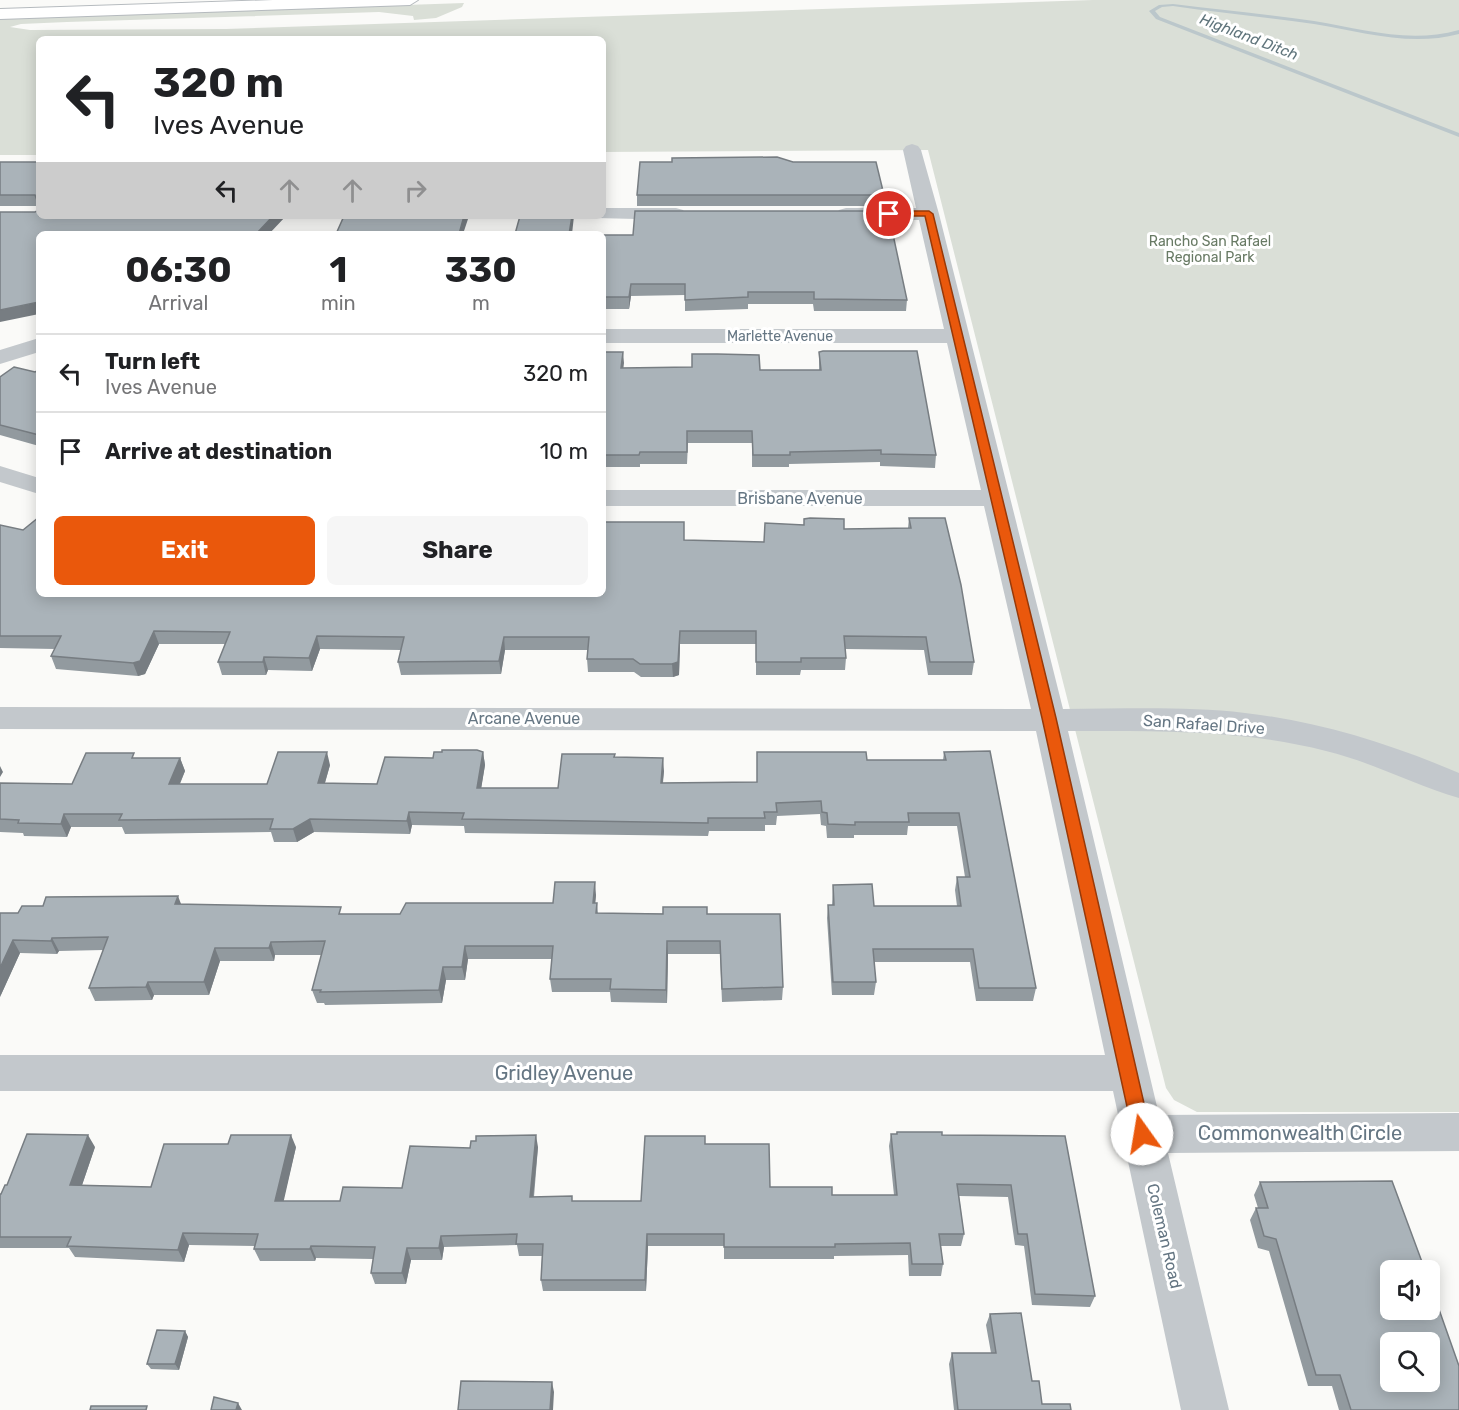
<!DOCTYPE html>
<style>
body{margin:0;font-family:Rubik,sans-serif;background:#f6f6f6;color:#202124;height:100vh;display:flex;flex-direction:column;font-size:22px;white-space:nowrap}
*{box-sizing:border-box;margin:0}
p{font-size:20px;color:#757577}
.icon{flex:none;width:33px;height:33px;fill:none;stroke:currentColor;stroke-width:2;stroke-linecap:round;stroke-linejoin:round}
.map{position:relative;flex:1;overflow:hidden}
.details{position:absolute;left:36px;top:231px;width:570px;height:366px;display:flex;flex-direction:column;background:#fff;border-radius:9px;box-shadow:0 3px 15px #0003}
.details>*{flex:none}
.banner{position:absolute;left:36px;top:36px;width:570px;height:183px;border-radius:9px;box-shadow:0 3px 15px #0003;background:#fff;color:#202124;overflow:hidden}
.tools{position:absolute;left:1380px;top:1260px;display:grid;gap:12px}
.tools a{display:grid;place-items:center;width:60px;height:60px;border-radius:9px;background:#fff;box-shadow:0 3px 15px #0003;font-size:30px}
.pin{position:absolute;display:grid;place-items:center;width:51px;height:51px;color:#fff;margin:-26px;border:3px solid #fff;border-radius:50%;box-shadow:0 2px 6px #0007}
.me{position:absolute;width:66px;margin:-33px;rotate:347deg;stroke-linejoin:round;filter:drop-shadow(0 0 4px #0008)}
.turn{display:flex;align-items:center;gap:21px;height:126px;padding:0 18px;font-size:27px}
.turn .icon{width:78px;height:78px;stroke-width:2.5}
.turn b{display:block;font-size:42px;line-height:51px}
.lanes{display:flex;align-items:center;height:57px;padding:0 18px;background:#0003;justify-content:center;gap:30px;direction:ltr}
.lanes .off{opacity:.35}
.eta{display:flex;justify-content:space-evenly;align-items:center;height:102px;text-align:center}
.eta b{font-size:36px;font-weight:700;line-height:42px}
.primary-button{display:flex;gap:12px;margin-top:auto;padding:12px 18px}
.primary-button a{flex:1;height:69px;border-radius:9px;background:#ea580c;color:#fff;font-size:24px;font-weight:700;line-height:69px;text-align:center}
.primary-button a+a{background:#f6f6f6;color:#202124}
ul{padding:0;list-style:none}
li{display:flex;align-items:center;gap:18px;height:78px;padding:0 18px;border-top:2px solid #e0e0e0}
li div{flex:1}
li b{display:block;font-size:22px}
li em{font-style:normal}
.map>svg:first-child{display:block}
.green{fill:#dadfd7}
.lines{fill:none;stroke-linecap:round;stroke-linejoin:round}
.stream{fill:#bbc7cb;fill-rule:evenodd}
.major-casing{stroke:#b5babe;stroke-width:2}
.minor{fill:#c3c8cc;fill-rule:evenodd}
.major{fill:#fff;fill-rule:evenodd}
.wall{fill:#929a9f}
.shaded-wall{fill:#777d82}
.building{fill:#aab3b9;stroke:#777d82;stroke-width:1.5;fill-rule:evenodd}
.route{fill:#ea580c;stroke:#983908;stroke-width:1.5}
.labels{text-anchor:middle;stroke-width:6;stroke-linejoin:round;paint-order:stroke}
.far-park-label{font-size:14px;fill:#687a64;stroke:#fff}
.far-street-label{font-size:14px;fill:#657683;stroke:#fff}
.far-water-label{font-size:15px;font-style:italic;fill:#60757c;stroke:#fff}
.street-label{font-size:16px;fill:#657683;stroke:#fff}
.near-street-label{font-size:20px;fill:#657683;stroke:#fff}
</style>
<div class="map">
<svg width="1459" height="1410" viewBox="0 0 1459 1410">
<rect width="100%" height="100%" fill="#fafaf8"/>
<path class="green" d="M 1093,0 L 1459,0 L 1459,1112 L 1197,1112 L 1174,1100 L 1166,1088 L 928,150 L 603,152 L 603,39 L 39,39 L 39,155 L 0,155 L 0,19 L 464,3 L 462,7 L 436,18 L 414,20 L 413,16 L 379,12 L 67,22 L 21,24 L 10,27 L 30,30 L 226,29 Z"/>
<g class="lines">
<path class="stream" d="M 1173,4 C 1220,10 1267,14 1314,21 C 1364,29 1408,44 1459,30 L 1459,34 C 1410,47 1363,32 1314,24 C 1267,17 1220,13 1173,6 L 1162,7 L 1155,11 L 1160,17 L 1459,133 L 1459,137 L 1156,19 L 1149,11 L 1159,5 Z"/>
<g class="major-casing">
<path id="major" d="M 273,0 L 418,0 L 410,5 L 0,19 L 0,9 Z"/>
</g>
<path class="minor" d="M 912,144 L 918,146 L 921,150 L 939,214 L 1063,709 C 1123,709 1185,706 1245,713 C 1318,721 1391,744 1459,773 L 1459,798 C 1414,785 1372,762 1326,751 C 1241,729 1155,731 1068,731 L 1159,1115 L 1459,1113 L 1459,1151 L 1168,1153 L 1229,1410 L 1181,1410 L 1113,1091 L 0,1091 L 0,1055 L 1105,1055 L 1036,731 L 0,729 L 0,707 L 1031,709 L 984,506 L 603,506 L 603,490 L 981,490 L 947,343 L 603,343 L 603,329 L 944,329 L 919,220 L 846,220 L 839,218 L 836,214 L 839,210 L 846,208 L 916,208 L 903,150 L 906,146 Z
M 603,208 L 676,208 L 683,210 L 686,214 L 683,218 L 676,220 L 596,218 L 594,216 L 603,216 Z
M 39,338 L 39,352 L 0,364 L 0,350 Z
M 0,466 L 39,478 L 39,494 L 0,482 Z"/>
<use href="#major" class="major"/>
</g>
<path class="wall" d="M 0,162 L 39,162 L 39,207 L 39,206 L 0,206 Z
M 637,195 L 884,195 L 884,206 L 637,206 Z
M 603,235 L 907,300 L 906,311 L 814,311 L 813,304 L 748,304 L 748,309 L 685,311 L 685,295 L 631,296 L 629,309 L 603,309 Z
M 603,352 L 623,352 L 623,368 L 760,370 L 819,370 L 819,352 L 936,455 L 935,468 L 880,466 L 880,462 L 789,464 L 789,467 L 752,467 L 752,443 L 688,443 L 687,464 L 640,464 L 640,467 L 603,467 Z
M 39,370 L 39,446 L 0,435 L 0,377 L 35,372 Z
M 909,518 L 974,662 L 972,675 L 928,675 L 924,650 L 845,649 L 846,658 L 845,670 L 801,670 L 800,675 L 756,675 L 756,644 L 680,644 L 679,675 L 673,677 L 641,677 L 634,672 L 588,672 L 587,659 L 588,650 L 505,650 L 501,674 L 401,675 L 398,662 L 401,650 L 320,649 L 312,671 L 268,670 L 266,675 L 222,675 L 218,662 L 225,644 L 159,644 L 145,674 L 138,676 L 56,669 L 51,656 L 55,649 L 0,648 L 0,525 L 39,594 L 604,522 L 684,540 L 764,542 L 844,529 L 908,528 Z
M 483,752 L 485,765 L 481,788 L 558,788 L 615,754 L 615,757 L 664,771 L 663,783 L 757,782 L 867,760 L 943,760 L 944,752 L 1036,988 L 1033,1001 L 976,1001 L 970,962 L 874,962 L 876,982 L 874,995 L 832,995 L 827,918 L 828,905 L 832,905 L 833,885 L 874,906 L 957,906 L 955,890 L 957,877 L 965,877 L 957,826 L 908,826 L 907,835 L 854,835 L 854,838 L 827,838 L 826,826 L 821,825 L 820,814 L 777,816 L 776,825 L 765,825 L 765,831 L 709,831 L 708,836 L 465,833 L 464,826 L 412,825 L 410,834 L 314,832 L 297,842 L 274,842 L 271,832 L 125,834 L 122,827 L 71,827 L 67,837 L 24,836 L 23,833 L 0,832 L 0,783 L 72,784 L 136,758 L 180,758 L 185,771 L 180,784 L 267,784 L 330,765 L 325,783 L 377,784 L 433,758 Z
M 596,895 L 595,903 L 597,903 L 598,913 L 707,914 L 783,987 L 782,1000 L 722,1002 L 720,954 L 668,954 L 667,1003 L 611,1002 L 610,992 L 552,992 L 550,979 L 552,959 L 468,959 L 465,980 L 446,980 L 442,1003 L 325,1005 L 324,1003 L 317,1003 L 312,990 L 322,955 L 275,955 L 274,961 L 220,961 L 209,995 L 154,995 L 152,1000 L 95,1001 L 89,988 L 103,950 L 59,951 L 57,954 L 20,953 L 0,997 L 18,913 L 181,904 L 343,914 L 400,914 L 553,903 Z
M 897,1132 L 942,1135 L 1065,1136 L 1095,1296 L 1090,1307 L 1032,1305 L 1024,1246 L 1015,1245 L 1008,1197 L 959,1196 L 964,1234 L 961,1246 L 941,1246 L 943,1264 L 941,1276 L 909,1276 L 908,1255 L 834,1256 L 834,1259 L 724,1259 L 724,1246 L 648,1246 L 646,1291 L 543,1291 L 541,1280 L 542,1256 L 519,1256 L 517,1245 L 444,1247 L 442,1260 L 411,1260 L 406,1284 L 375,1284 L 371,1273 L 373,1259 L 316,1258 L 315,1261 L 260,1261 L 254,1249 L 255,1246 L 189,1245 L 184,1262 L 75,1257 L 69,1248 L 0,1248 L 0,1194 L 1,1194 L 7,1185 L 95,1147 L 82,1185 L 151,1187 L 296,1147 L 283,1201 L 340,1201 L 402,1188 L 470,1148 L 538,1147 L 534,1197 L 573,1201 L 641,1201 L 706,1144 L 770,1187 L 832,1195 L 894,1195 L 889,1146 L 891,1134 L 896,1134 Z
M 1260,1182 L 1459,1410 L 1339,1410 L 1332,1386 L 1308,1386 L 1269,1251 L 1258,1248 L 1250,1220 L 1256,1208 L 1258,1208 L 1254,1195 Z
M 990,1314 L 1032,1381 L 1042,1404 L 1071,1410 L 954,1410 L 949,1364 L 952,1353 L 991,1353 L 986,1325 Z
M 185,1331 L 188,1337 L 179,1370 L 151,1369 L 147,1364 Z"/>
<path class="shaded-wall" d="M 273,216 L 286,216 L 269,234 L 256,234 Z
M 464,216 L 469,216 L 463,234 L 459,234 Z
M 572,216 L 574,216 L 572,234 L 569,234 Z
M 631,284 L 631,296 L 629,309 L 629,297 Z
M 39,302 L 39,314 L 0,322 L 0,310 Z
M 623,352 L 624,363 L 622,380 L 621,368 Z
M 154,631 L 159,644 L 145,674 L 138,676 L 133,663 Z
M 680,631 L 680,644 L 679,675 L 673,677 L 672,664 Z
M 317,636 L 320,649 L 312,671 L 309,658 Z
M 504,637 L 505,650 L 501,674 L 499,661 Z
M 264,657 L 268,670 L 266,675 L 263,662 Z
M 327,752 L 330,765 L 321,796 L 318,783 Z
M 483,752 L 485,765 L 479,802 L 477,788 Z
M 180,758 L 185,771 L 174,797 L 169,784 Z
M 663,758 L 664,771 L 661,796 L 661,783 Z
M 0,766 L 3,772 L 0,777 Z
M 409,812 L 412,825 L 410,834 L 407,821 Z
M 64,814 L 71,827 L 67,837 L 61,824 Z
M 310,819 L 314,832 L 297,842 L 293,829 Z
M 595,882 L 596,895 L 594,916 L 593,903 Z
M 178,896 L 183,909 L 175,904 Z
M 52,938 L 59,951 L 57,954 L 51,941 Z
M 13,940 L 20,953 L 0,997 L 0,968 Z
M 667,941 L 668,954 L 667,1003 L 666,990 Z
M 271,942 L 275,955 L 274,961 L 269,948 Z
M 465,946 L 468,959 L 465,980 L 462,967 Z
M 215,948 L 220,961 L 209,995 L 204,982 Z
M 443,967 L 446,980 L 442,1003 L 439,990 Z
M 148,982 L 154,995 L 152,1000 L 146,987 Z
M 88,1135 L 95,1147 L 78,1197 L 70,1185 Z
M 291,1135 L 296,1147 L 281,1213 L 275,1201 Z
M 536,1135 L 538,1147 L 532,1209 L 530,1197 Z
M 183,1233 L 189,1245 L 184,1262 L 178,1250 Z
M 647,1234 L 648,1246 L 646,1291 L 645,1280 Z
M 441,1236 L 444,1247 L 442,1260 L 439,1248 Z
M 311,1246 L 316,1258 L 315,1261 L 310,1249 Z
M 407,1248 L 411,1260 L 406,1284 L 402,1273 Z
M 185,1331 L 188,1337 L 179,1370 L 175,1364 Z
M 552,1382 L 554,1392 L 553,1410 L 550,1410 Z
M 238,1403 L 242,1410 L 236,1410 Z"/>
<path class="building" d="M 777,157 L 793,162 L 876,162 L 884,195 L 637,195 L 640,162 L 672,162 L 672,158 Z
M 0,162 L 39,162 L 39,203 L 38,203 L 35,195 L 0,195 Z
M 39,210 L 39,216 L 273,216 L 256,234 L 39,234 L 39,302 L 0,310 L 0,212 L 35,212 Z
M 635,211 L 888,211 L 907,300 L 814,299 L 814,292 L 748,292 L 748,297 L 685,300 L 685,284 L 631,284 L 629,297 L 603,297 L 603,235 L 633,235 Z
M 344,216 L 464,216 L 459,234 L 336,234 Z
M 520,216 L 572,216 L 569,234 L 515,234 Z
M 823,351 L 917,351 L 936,455 L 881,454 L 881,450 L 790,452 L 790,455 L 753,455 L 752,431 L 687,431 L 687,452 L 640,452 L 639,455 L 603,455 L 603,352 L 623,352 L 621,368 L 692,367 L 692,354 L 717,354 L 759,355 L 760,370 L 821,370 L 819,352 Z
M 14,367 L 35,372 L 39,370 L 39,435 L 0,425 L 0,377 Z
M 39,517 L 39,594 L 603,594 L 603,518 L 604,518 L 603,522 L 684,522 L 684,540 L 764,542 L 765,523 L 804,525 L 804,519 L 810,518 L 844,519 L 844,529 L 911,528 L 909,518 L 945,518 L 961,585 L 974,662 L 930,662 L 926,637 L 844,636 L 846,658 L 801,658 L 801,662 L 756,662 L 756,631 L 680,631 L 678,662 L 672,664 L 640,664 L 633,659 L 587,659 L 589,637 L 504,637 L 499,661 L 398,662 L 404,637 L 317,636 L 309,658 L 264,657 L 263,662 L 218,662 L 230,632 L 154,631 L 140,661 L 133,663 L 51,656 L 61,636 L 0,636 L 0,525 L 23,530 Z
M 442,750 L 477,750 L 483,752 L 477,788 L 558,788 L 562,754 L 615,754 L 614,757 L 663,758 L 661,783 L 757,782 L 757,752 L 866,752 L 867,760 L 946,760 L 944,752 L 990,751 L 1036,988 L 979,988 L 973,949 L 873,949 L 876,982 L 833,982 L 828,905 L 834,905 L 833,885 L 872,884 L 874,906 L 961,906 L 957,877 L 970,877 L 959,813 L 908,813 L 909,822 L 855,822 L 855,825 L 828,824 L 827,813 L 822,812 L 821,801 L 776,803 L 777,812 L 764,812 L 765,818 L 708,818 L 708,823 L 462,819 L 464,813 L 409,812 L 407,821 L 310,819 L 293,829 L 270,829 L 273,819 L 119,820 L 122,814 L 64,814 L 61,824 L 18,823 L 19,820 L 0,819 L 0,783 L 72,784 L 86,753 L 134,753 L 132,758 L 180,758 L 169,784 L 267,784 L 278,752 L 327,752 L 318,783 L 377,784 L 385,757 L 433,758 L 434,752 L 442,752 Z
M 555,882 L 595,882 L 593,903 L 597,903 L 596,913 L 663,914 L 663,907 L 707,907 L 707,914 L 780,914 L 783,987 L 722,989 L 720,941 L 667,941 L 666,990 L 610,989 L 611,979 L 550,979 L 553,946 L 465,946 L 462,967 L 443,967 L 439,990 L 320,992 L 321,990 L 312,990 L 325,941 L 271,942 L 269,948 L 215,948 L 204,982 L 148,982 L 146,987 L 89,988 L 108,937 L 52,938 L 51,941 L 13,940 L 0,968 L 0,913 L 18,913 L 22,906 L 43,906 L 46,897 L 178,896 L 175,904 L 341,907 L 339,914 L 400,914 L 406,903 L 553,903 Z
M 897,1132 L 942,1132 L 942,1135 L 1065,1136 L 1095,1296 L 1035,1294 L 1027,1234 L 1018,1234 L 1011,1185 L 957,1184 L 964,1234 L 939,1234 L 943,1264 L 912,1264 L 910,1243 L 835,1244 L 835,1247 L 724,1247 L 724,1234 L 647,1234 L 645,1280 L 541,1280 L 543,1244 L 516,1244 L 517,1234 L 441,1236 L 439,1248 L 407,1248 L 402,1273 L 371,1273 L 375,1247 L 311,1246 L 310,1249 L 254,1249 L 258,1234 L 183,1233 L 178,1250 L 67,1246 L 71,1237 L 0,1237 L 0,1194 L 1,1194 L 5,1185 L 7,1185 L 27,1134 L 88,1135 L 70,1185 L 151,1187 L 164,1144 L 228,1144 L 231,1135 L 291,1135 L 275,1201 L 340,1201 L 343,1187 L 402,1188 L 410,1146 L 470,1148 L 471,1141 L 476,1141 L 476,1136 L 536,1135 L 530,1197 L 572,1196 L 572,1201 L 641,1201 L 645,1136 L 705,1136 L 705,1144 L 769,1144 L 770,1187 L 832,1187 L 832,1195 L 897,1195 L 891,1134 L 897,1134 Z
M 1392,1181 L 1425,1270 L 1390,1270 L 1390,1310 L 1430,1310 L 1430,1284 L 1459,1366 L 1459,1410 L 1351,1410 L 1340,1375 L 1316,1375 L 1276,1239 L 1264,1236 L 1256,1208 L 1268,1208 L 1260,1182 ZM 1390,1342 L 1430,1342 L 1430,1382 L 1390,1382 Z
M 1021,1313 L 1032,1381 L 1039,1381 L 1042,1404 L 1070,1404 L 1071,1410 L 958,1410 L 952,1353 L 996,1353 L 990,1314 Z
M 157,1330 L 185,1331 L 175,1364 L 147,1364 Z
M 461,1381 L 552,1382 L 550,1410 L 458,1410 Z
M 214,1397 L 238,1403 L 236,1410 L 211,1410 Z
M 91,1406 L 147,1406 L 146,1410 L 90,1410 Z"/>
<path class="route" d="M 929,211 L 933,214 L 1056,718 L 1151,1134 L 1148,1140 L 1142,1143 L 1136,1140 L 1133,1134 L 1042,718 L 925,216 L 889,216 L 885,214 L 889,211 Z"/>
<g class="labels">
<g class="far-park-label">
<text x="1210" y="246">Rancho San Rafael<tspan x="1210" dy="16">Regional Park</tspan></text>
</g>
<g class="far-street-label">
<text x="780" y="341">Marlette Avenue</text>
</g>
<g class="far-water-label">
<text transform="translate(1249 37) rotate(21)" y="5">Highland Ditch</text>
</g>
<g class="street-label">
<text x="800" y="504">Brisbane Avenue</text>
<text x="524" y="724">Arcane Avenue</text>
<text transform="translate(1204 724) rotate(4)" y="6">San Rafael Drive</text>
<text transform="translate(1165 1236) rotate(77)" y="6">Coleman Road</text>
</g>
<g class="near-street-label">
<text x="564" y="1080">Gridley Avenue</text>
<text x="1300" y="1140">Commonwealth Circle</text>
</g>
</g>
</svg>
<div class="tools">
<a><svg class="icon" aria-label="sound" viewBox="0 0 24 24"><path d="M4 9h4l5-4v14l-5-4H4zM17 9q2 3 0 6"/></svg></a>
<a><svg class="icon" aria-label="search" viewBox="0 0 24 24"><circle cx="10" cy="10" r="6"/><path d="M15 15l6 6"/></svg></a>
</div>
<div class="pin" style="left:889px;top:214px;background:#d93025"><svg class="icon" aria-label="arrive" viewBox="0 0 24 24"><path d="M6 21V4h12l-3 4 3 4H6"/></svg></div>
<svg class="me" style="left:1142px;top:1134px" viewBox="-20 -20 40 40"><circle r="19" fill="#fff"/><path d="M0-13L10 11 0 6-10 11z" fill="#ea580c"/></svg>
<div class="banner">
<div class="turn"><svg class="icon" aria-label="left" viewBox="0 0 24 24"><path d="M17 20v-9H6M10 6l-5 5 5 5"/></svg><div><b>320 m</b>Ives Avenue</div></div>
<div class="lanes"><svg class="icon" aria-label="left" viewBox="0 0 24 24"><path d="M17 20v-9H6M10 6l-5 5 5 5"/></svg><svg class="icon off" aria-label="ahead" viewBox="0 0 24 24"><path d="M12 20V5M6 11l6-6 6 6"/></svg><svg class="icon off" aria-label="ahead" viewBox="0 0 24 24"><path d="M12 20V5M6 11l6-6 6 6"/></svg><svg class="icon off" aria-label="right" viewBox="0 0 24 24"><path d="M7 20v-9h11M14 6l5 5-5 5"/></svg></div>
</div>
<section class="details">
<div class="eta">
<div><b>06:30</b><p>Arrival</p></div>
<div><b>1</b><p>min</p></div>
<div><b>330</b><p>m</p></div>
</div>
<ul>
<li><svg class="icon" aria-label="left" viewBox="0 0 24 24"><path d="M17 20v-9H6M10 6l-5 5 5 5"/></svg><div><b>Turn left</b><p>Ives Avenue</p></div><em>320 m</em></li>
<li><svg class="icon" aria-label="arrive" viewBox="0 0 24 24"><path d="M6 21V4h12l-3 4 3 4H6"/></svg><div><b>Arrive at destination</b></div><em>10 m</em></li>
</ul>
<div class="primary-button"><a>Exit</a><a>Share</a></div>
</section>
</div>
